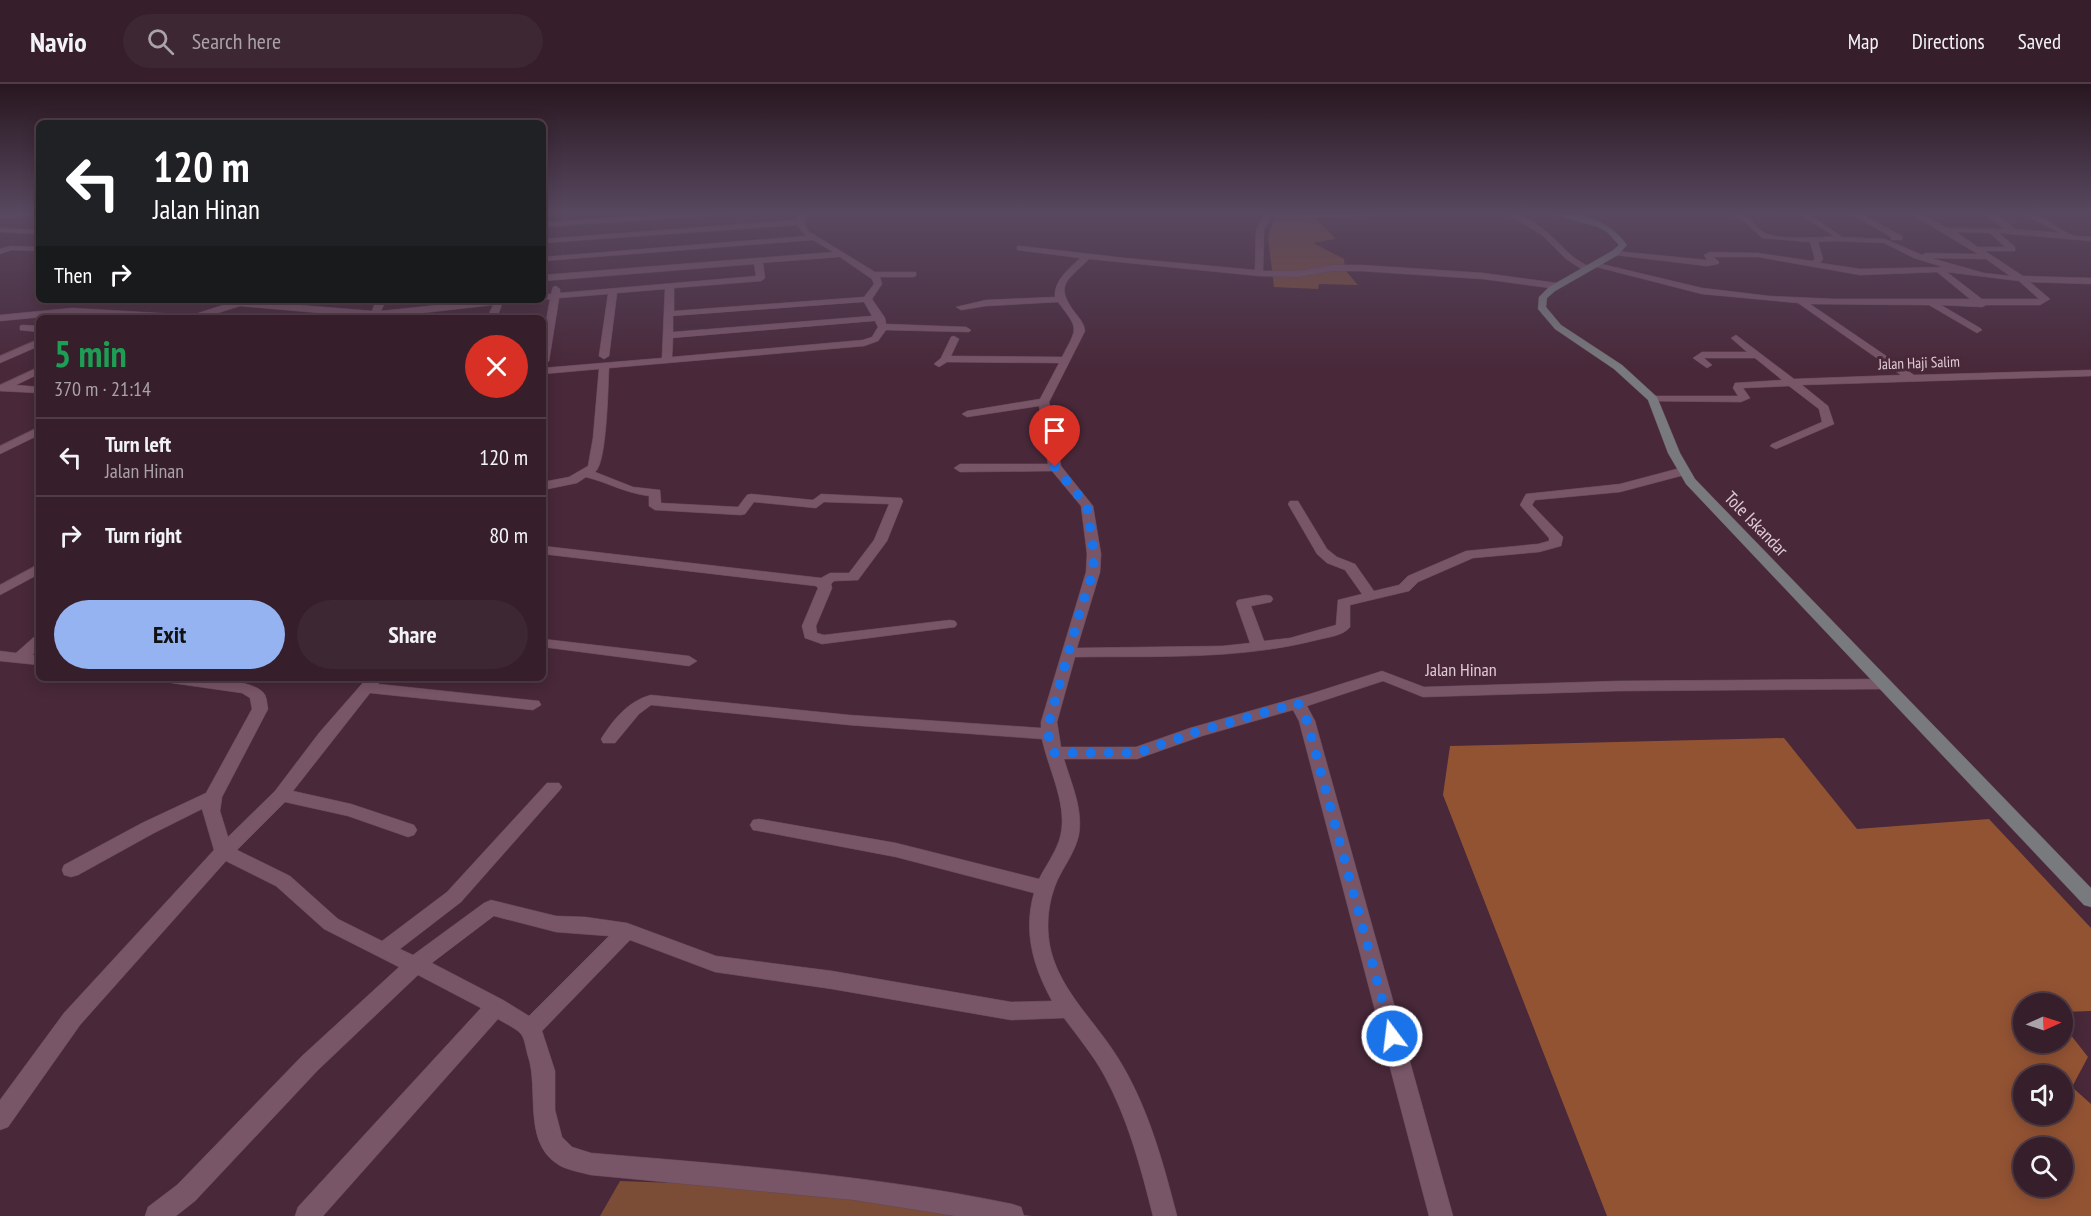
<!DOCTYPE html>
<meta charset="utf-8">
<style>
body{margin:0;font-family:"PT Sans Narrow",sans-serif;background:#3d2733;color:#f1f3f6;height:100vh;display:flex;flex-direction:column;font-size:22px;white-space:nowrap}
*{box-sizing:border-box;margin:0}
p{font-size:20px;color:#aaa2a9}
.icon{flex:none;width:33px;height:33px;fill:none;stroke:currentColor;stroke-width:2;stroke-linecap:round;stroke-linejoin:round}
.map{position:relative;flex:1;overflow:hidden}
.panel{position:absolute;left:36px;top:231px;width:510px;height:366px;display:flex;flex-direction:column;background:#361e2b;border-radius:9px;box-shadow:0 3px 15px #0003,0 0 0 2px #503c47}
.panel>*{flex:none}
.hud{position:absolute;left:36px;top:36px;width:510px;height:183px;border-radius:9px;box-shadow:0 3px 15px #0003,0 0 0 2px #503c47;background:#202124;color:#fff;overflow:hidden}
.needle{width:39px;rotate:87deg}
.controls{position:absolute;left:2013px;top:909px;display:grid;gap:12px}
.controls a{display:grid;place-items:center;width:60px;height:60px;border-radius:50%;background:#361e2b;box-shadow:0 3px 15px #0003,0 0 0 2px #503c47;font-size:30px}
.pin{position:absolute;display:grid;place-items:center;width:51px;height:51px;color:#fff;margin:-62px -26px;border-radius:50% 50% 50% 0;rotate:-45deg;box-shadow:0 0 6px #0007}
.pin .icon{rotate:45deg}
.me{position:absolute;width:66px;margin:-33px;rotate:345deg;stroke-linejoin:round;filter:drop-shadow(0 0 4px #0008)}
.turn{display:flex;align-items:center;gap:21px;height:126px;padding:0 18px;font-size:27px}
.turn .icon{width:78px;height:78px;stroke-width:2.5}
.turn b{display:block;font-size:42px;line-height:51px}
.then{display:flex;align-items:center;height:57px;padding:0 18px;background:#0003;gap:12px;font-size:22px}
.round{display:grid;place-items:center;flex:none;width:63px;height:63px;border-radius:32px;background:#3d2733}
.headline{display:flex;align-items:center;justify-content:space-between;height:102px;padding:0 18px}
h1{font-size:36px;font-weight:700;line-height:45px;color:#1e9e55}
.primary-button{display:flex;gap:12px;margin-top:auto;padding:12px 18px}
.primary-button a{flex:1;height:69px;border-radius:36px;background:#95b2f1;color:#111;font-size:24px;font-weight:700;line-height:69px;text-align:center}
.primary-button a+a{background:#3d2733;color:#f1f3f6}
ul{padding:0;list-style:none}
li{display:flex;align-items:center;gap:18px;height:78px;padding:0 18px;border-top:2px solid #503c47}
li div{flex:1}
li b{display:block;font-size:22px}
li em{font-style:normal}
header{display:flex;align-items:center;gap:36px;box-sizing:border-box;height:84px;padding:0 30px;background:#361e2b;border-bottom:2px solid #503c47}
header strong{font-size:28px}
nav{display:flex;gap:33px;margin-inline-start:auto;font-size:21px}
.search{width:420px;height:54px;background:#3d2733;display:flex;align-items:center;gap:15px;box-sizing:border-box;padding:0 21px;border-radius:33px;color:#aaa2a9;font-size:22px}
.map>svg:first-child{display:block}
.green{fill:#7b4d37}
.forest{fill:#925333;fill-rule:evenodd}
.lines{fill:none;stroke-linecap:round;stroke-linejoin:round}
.minor-casing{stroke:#634856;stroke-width:1}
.secondary-casing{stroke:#634856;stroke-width:1}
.minor{fill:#795568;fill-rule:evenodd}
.secondary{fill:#787a7d;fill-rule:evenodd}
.route{stroke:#1a73e8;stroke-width:10;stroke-dasharray:0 18}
.labels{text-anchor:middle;stroke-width:6;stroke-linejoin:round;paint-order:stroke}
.far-street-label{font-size:15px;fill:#e0cbd5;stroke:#482839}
.street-label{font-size:18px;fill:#e0cbd5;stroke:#482839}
</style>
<header>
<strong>Navio</strong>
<div class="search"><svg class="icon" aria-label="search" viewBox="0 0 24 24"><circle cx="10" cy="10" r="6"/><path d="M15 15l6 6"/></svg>Search here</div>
<nav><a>Map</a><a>Directions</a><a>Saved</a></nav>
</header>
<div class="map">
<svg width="2091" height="1132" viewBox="0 0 2091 1132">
<rect width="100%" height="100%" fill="#482839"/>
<path class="green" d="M 1276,128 L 1316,135 L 1336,155 L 1313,159 L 1344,175 L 1345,186 L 1358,201 L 1319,200 L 1318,205 L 1274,203 L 1268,153 Z
M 620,1097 L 843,1105 L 1032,1132 L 600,1132 Z"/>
<path class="forest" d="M 1784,654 L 1857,745 L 1989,735 L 2091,844 L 2091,927 L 2063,928 L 2062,920 L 2024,920 L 2024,958 L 2062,958 L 2063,941 L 2088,973 L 2072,1003 L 2091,1020 L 2091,1132 L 1607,1132 L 1443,711 L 1450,662 ZM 2024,992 L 2062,992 L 2062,1030 L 2024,1030 ZM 2024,1064 L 2062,1064 L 2062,1102 L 2024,1102 Z"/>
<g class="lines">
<g class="minor-casing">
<path id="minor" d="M 39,128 L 39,131 L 0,135 L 0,131 Z
M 695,128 L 730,128 L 726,130 L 543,143 L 543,139 Z
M 799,128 L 807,128 L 804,138 L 808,147 L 875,188 L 916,188 L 916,192 L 913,193 L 880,193 L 882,200 L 872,215 L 885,234 L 886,240 L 966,243 L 971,246 L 969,248 L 886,246 L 878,257 L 864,262 L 609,284 C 608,303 607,380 595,388 L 633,403 L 660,406 L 661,419 L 738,423 L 747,411 L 751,410 L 813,416 L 821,410 L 901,414 L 903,417 L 887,457 L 858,496 L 834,497 L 831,500 L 832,504 L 816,542 L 817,549 L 824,551 L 950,536 L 955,537 L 957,540 L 955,543 L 822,560 L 805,554 L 802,542 L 818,504 L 816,502 L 543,470 L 543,462 L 821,494 L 830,489 L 849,489 L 874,456 L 889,420 L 824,418 L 816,424 L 754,418 L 745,430 L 741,431 L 655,426 L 649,422 L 649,412 C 625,409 609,399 586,393 L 577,399 L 543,406 L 543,398 L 569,393 L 588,382 L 593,354 L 599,285 L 543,290 L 543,284 L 662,274 L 665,205 L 617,209 L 609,272 L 604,275 L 599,272 L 608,210 L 559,214 L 549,277 L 544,280 L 543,254 L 550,215 L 543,216 L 543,210 L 551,210 L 553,203 L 556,202 L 560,205 L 560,209 L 756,192 L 754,180 L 543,197 L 543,191 L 833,168 L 813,156 L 543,177 L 543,173 L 806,152 L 797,141 L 543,159 L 543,155 L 797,136 ZM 840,173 L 872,195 L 874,200 L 864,213 L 674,227 L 674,204 L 761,197 L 765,194 L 763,179 ZM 864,218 L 872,232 L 673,248 L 673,232 ZM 875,237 L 878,243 L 872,253 L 863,256 L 672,273 L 673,254 Z
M 1266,128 L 1274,128 L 1264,146 L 1263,187 L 1298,187 L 1332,181 L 1361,181 L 1483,189 L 1557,199 L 1561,202 L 1557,205 L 1483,195 L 1361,187 L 1332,187 L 1298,193 L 1259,192 L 1089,175 C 1066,198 1054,201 1076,230 C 1081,236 1084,240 1085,247 L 1049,318 L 1061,382 L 1093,422 L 1101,470 L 1100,488 L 1077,564 L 1223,562 L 1250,559 L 1236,519 L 1238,516 L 1266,511 L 1271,512 L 1273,515 L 1271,518 L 1251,522 L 1264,557 L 1290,554 L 1336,541 L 1338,516 L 1362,510 L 1345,486 L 1327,479 L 1317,470 L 1288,420 L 1290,417 L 1298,417 L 1327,465 L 1337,473 L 1355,480 L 1374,507 L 1399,501 L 1408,492 L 1466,467 L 1538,460 L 1549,457 L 1549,454 L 1520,421 L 1526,410 L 1620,400 L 1684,383 L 1690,387 L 1688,390 L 1620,408 L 1535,416 L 1532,421 L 1563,453 L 1561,462 L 1539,468 L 1473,474 L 1418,498 L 1409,507 L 1350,521 L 1350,543 C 1343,552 1328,553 1317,556 C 1238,576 1156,572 1075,573 L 1057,638 L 1061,663 L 1136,663 L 1190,644 L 1310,610 L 1382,587 L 1424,603 L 1618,597 L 1884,595 L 1892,600 L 1884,605 L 1618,607 L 1423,613 L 1383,597 L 1307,622 L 1315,637 L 1453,1132 L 1429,1132 L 1299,637 L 1293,626 L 1202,652 L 1137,675 L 1064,675 C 1071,699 1083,724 1079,750 C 1076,765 1067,778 1060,791 C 1048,814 1045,842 1051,867 C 1062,909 1096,938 1118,974 C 1148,1022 1163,1078 1177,1132 L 1153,1132 C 1141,1084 1128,1035 1104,991 C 1093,971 1078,953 1064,934 L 1011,936 L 832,905 L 715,888 L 630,856 L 542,947 L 555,987 L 555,1026 L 562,1053 L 572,1063 L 591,1069 C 733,1081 873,1091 1012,1120 L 1021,1123 L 1024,1132 L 955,1132 L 854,1116 L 591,1091 C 580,1088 565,1086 556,1079 C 523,1056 539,1005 528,972 C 526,966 525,955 521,950 C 516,944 504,939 498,935 L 323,1132 L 295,1132 L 298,1123 L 481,924 L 418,891 L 318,986 L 195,1117 L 176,1132 L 145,1132 L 148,1123 L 177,1101 L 302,972 L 399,883 L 324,845 L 276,802 L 226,777 L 80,941 L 8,1043 L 0,1046 L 0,1016 L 64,929 L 214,766 L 202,725 L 154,749 L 78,791 L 71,793 L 64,791 L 62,786 L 64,781 L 142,739 L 206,709 L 252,625 L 250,614 L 242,609 L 172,599 L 164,594 C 184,594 255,592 265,611 C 267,615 267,621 268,625 L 222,713 L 220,727 L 228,753 L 275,707 L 319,649 L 367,594 L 383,594 L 378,600 L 539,617 L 541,621 L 533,626 L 370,609 L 293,707 L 351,720 L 414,741 L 417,746 L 414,751 L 408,753 L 348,732 L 285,718 L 237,766 L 290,792 L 338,835 L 382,857 L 447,808 L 547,699 L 559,699 L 562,703 L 559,707 L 461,818 L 400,865 L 413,871 L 484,819 L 491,816 L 556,832 L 585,833 L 627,839 L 716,872 L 832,887 L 1011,918 L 1052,917 C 1033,882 1023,848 1034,809 L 896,773 L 759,747 L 753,746 L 750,741 L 753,736 L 759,735 L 896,759 L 1039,795 C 1045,783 1054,771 1059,757 C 1070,724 1049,688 1042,655 L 849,641 L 651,621 L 639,630 L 615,659 L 603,659 L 601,655 C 613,636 628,617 651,611 L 849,631 L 1041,644 L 1041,638 L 1086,488 L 1087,470 L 1081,422 L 1052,387 L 960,388 L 954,384 L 960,380 L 1048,380 L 1039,322 L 967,333 L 962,330 L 967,327 L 1040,315 L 1059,279 L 947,278 L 939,283 L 934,280 L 941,274 L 951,253 L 954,252 L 959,255 L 951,272 L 1062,273 C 1078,242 1079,246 1058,218 L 986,222 L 961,226 L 956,223 L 986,216 L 1055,213 C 1054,196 1069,185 1080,174 L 1017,166 L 1017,162 L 1020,162 L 1125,174 L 1255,186 L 1256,146 ZM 494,832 L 556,848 L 609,852 L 529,932 L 503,916 L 432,879 Z
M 1504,128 C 1531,128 1553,154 1571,171 C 1576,176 1584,179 1590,184 L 1583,186 L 1566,175 L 1542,151 Z
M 1727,128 C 1753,128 1751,143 1767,150 C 1779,155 1821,154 1834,152 L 1801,131 L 1778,131 L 1774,129 L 1917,128 L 1947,144 L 2005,145 L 1981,128 L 1991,128 L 1999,131 L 2015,145 L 2060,149 L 2019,128 C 2042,128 2053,143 2072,151 C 2077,153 2085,152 2091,153 L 2091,157 L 1999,149 L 2015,163 L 2015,167 L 1985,167 L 2023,192 L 2091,194 L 2091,200 L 2030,198 L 2050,215 L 2040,221 L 1986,221 L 1982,223 L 1941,221 L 1980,244 L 1982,246 L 1977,249 L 1929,221 L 1810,220 L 1914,291 L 2091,286 L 2091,292 L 1802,301 L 1828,322 L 1834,340 L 1776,365 L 1770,362 L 1772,360 L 1822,338 L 1819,325 L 1789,302 L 1743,304 L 1750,314 L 1741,318 L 1649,317 L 1649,313 L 1653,312 L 1738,312 L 1733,304 L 1735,299 L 1782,296 L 1755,274 L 1704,274 L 1712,281 L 1707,284 L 1693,274 L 1702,268 L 1747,268 L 1731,254 L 1736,251 L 1794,295 L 1901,291 L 1798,219 L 1702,210 L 1593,182 L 1593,178 L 1702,204 L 1769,212 L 1835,215 L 1970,215 L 1937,188 L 1860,191 L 1758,173 L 1714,173 L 1719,178 L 1718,180 L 1707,182 L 1615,171 L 1611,169 L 1615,167 L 1707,176 L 1704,171 L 1710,168 L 1758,169 L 1812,177 L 1815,175 L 1810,158 L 1762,154 L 1745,138 ZM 1911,130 L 1978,170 L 1926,169 L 1922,171 L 1885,155 L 1842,153 L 1810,131 L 1853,131 L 1891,153 L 1891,156 L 1902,156 L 1902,152 L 1863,131 ZM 1956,148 L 1990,149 L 2005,163 L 1978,163 ZM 1836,157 L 1884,159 L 1914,174 L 1943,183 L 1860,185 L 1820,179 L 1823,175 L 1818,158 ZM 1931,174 L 1986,175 L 2010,192 L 1984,189 ZM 1947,188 L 2019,197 L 2039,215 L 1982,215 Z
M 0,144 L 39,146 L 39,150 L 0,148 Z
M 11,162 L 39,163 L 39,167 L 12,166 L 0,170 L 0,165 Z
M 239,216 L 372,227 L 376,216 L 386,216 L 381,227 L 485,216 L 516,216 L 502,220 L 497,234 L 487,234 L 493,221 L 378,234 L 240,222 L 202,234 L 72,230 L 0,237 L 0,231 L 72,224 L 192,231 Z
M 23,241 L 39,242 L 39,248 L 20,246 L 20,242 Z
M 39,255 L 39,262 L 0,279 L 0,272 Z
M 39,283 L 39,290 L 16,301 L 39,303 L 39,309 L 0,307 L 0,301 Z
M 39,343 L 39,351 L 0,370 L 0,362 Z
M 39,480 L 39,490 L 0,511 L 0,501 Z
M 39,552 L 39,564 L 32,571 L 39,571 L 39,581 L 0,577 L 0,567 L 16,569 L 34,553 Z
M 543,555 L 689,572 L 697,577 L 689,582 L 543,563 Z"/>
</g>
<g class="secondary-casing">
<path id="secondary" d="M 1266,128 L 1412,128 L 1408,130 L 1309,134 Z
M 1545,128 C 1576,127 1609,135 1627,161 L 1618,171 L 1555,207 L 1547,214 L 1546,223 L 1561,241 L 1622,281 L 1657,313 L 1680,369 L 1695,395 L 2091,804 L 2091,823 L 2084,821 L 1686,400 L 1668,369 L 1648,316 L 1614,285 L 1555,245 L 1538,225 L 1539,213 L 1549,203 L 1612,167 L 1619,161 L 1607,148 L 1598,143 Z"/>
</g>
<use href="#minor" class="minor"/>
<use href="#secondary" class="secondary"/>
</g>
<linearGradient id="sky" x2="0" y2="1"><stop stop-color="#28161f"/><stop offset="0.45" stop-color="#58485f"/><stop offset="1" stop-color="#58485f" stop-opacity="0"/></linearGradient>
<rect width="2091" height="286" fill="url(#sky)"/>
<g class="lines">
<path class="route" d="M 1055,383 L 1087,422 L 1094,470 L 1093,488 L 1081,524 L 1049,638 L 1048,650 L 1054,669 L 1137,669 L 1196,648 L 1298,619 L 1307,637 L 1392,952"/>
</g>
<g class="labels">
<g class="far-street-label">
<text transform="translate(1919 279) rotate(-2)" y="5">Jalan Haji Salim</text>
</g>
<g class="street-label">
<text transform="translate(1756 440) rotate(46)" y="6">Tole Iskandar</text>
<text x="1461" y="592">Jalan Hinan</text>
</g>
</g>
</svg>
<div class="controls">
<a><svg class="needle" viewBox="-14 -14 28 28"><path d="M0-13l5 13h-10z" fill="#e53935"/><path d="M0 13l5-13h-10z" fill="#aaa2a9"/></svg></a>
<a><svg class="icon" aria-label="sound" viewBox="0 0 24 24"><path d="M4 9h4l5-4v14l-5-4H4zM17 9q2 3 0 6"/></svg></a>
<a><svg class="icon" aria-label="search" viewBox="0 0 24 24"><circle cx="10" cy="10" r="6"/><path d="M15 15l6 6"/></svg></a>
</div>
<div class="pin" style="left:1055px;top:383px;background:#d93025"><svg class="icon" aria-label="arrive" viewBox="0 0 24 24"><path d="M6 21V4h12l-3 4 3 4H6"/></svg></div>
<svg class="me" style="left:1392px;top:952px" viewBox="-20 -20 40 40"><circle r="17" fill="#1a73e8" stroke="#fff" stroke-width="3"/><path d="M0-11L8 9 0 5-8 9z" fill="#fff"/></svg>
<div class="hud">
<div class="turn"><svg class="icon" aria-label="left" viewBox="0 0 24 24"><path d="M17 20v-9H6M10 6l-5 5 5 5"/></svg><div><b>120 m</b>Jalan Hinan</div></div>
<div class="then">Then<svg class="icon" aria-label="right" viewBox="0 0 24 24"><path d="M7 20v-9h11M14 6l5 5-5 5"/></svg></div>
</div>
<section class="panel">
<div class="headline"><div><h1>5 min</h1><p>370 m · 21:14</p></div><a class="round" style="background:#d93025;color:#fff"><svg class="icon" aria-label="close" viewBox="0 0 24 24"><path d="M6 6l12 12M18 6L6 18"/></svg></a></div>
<ul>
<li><svg class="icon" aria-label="left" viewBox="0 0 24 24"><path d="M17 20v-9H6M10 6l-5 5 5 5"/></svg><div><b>Turn left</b><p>Jalan Hinan</p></div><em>120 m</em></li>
<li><svg class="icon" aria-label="right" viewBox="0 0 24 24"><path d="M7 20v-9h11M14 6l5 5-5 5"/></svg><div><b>Turn right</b></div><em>80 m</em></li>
</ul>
<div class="primary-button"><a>Exit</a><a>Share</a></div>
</section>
</div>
